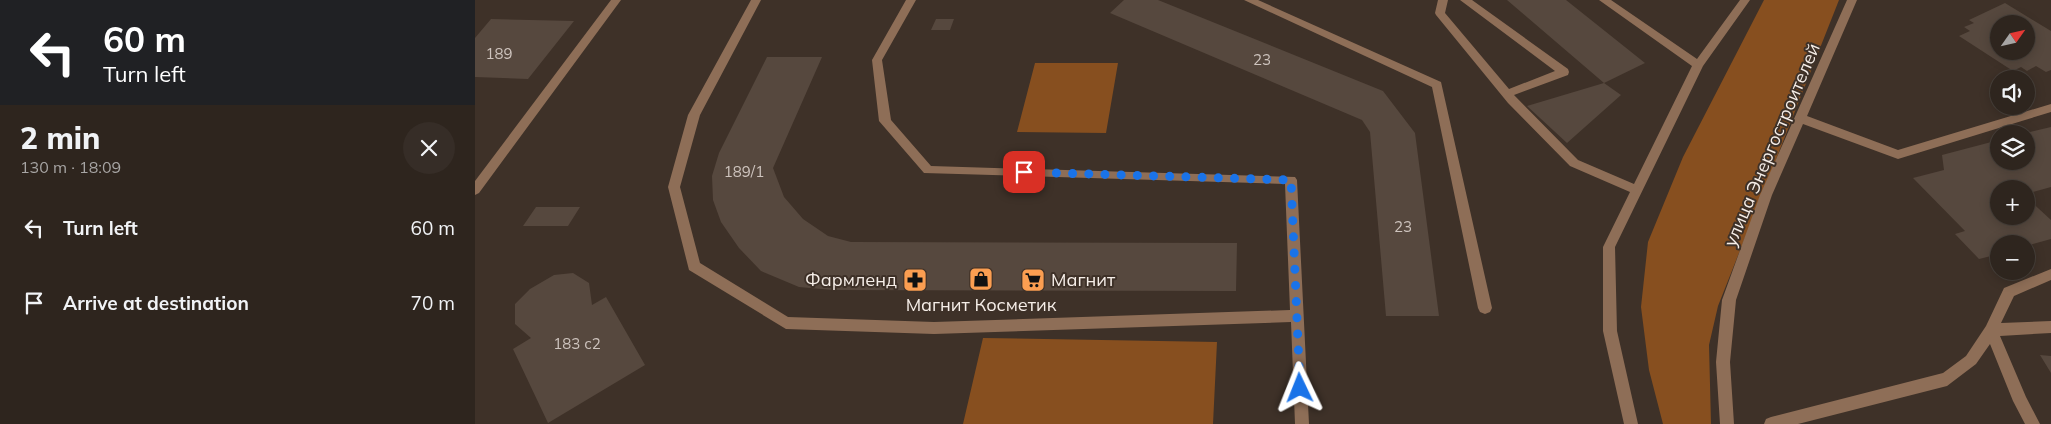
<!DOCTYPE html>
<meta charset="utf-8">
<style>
body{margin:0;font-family:Mulish,sans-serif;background:#362d27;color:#f1f3f6;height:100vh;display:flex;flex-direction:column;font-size:19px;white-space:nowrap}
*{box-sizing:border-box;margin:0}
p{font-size:16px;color:#a7a5a4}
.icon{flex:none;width:28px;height:28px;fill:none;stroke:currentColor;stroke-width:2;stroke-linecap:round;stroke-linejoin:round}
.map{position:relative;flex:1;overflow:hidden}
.side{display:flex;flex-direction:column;background:#2e251e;width:475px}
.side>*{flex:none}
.top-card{background:#202124;color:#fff;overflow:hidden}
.needle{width:32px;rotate:56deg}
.fabs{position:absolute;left:1515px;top:15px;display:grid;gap:10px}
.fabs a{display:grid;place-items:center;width:45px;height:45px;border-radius:50%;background:#2e251e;box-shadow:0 2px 12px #0003,0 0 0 1px #49423c;font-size:25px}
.pin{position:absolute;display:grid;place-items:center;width:42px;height:42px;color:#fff;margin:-21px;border-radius:10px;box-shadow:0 2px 8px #0006}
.me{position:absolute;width:55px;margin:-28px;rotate:358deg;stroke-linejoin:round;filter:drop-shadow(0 0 4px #0008)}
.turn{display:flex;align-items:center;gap:18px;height:105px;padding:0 20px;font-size:22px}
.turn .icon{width:65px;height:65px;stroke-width:2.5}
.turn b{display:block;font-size:35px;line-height:42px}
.round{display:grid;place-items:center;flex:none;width:52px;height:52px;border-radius:26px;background:#362d27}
.overview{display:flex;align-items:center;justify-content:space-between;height:85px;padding:0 20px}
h1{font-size:30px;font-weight:800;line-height:38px}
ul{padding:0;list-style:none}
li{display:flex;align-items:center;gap:15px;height:75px;padding:0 20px}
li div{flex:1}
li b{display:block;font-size:19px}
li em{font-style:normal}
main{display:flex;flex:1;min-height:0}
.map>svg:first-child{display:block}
.green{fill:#874f1f}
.building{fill:#56483e;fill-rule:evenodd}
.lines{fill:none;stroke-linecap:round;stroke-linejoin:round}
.minor{fill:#8e6e57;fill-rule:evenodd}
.route{stroke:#1a73e8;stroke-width:9;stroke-dasharray:0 16.2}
.labels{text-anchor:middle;stroke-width:4;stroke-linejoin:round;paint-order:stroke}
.number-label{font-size:15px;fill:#cec4be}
.street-label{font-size:18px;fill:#f6eee8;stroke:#3e3128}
.poi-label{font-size:18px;fill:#f6eee8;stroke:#3e3128;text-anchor:end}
</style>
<main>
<section class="side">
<div class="top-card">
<div class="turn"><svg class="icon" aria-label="left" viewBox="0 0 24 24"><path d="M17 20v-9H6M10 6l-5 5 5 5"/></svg><div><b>60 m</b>Turn left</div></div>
</div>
<div class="overview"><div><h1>2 min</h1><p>130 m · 18:09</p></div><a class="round"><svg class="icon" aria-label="close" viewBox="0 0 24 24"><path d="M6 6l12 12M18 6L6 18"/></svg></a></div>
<ul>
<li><svg class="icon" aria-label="left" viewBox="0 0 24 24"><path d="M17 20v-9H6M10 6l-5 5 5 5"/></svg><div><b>Turn left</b></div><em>60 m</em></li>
<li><svg class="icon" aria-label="arrive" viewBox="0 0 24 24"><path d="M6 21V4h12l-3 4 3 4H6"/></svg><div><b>Arrive at destination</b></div><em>70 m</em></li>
</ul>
</section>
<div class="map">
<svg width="1576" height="424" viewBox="0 0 1576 424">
<rect width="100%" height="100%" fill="#3e3128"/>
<path class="green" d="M 1289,0 L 1364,0 L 1243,306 L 1234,345 L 1236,424 L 1188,424 L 1174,370 L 1166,307 L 1173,242 L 1208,157 Z
M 560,63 L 643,63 L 631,133 L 542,132 Z
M 508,338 L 742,342 L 738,424 L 488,424 Z"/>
<path class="building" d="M 649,0 L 683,0 L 908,91 L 940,133 L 964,316 L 911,316 L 895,132 L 887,120 L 635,13 Z
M 1032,0 L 1091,0 L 1170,63 L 1129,83 Z
M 1530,3 L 1576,31 L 1576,70 L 1571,72 L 1561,66 L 1552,71 L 1546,67 L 1538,71 L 1484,36 L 1495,31 L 1489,27 L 1499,23 L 1494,20 ZM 1524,24 L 1551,24 L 1551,51 L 1524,51 Z
M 16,19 L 99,21 L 53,79 L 0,77 L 0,38 Z
M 461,19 L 479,19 L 475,30 L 456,30 Z
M 292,57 L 347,57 L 298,168 L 309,197 L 328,219 L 353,236 L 376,242 L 762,243 L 761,291 L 358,290 L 324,287 L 286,271 L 264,248 L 246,222 L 238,200 L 237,176 L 244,153 Z
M 1129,83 L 1146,95 L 1092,143 L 1052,106 Z
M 1576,127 L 1576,187 L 1551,194 L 1551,189 L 1524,189 L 1524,216 L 1551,216 L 1551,197 L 1576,220 L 1576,239 L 1551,246 L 1551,244 L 1524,244 L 1524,254 L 1504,259 L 1480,234 L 1490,231 L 1438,178 L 1469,170 L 1467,155 L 1524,140 L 1524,161 L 1551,161 L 1551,133 Z
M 61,207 L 105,207 L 93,226 L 48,226 Z
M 98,273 L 114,283 L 117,305 L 131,297 L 170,365 L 73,423 L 38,349 L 56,338 L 40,324 L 40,304 L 55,289 L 79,275 Z
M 1565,355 L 1576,356 L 1576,373 Z"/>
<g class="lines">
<path class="minor" d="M 136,0 L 146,0 L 4,193 L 0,195 L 0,181 Z
M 276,0 L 286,0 L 225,115 L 205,187 L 225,263 L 313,317 L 459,322 L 815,310 L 810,184 L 449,173 L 404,121 L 397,60 L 431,0 L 441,0 L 407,60 L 416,120 L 456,166 L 820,177 L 822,180 L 834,424 L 820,424 L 816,322 L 459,334 L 311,329 L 214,270 L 193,187 L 213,115 Z
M 769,0 L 783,0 L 966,82 L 1017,308 L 1015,312 L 1010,314 L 1005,312 L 1003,308 L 957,87 Z
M 963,0 L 973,0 L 970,13 L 1034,89 L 1080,71 L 985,0 L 997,0 L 1093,69 L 1094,72 L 1093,75 L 1039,95 L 1103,160 L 1159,184 L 1217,66 L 1124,0 L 1136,0 L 1222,59 L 1265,0 L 1275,0 L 1228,66 L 1140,247 L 1142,331 L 1163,424 L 1149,424 L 1128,331 L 1128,247 L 1155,192 L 1095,166 L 1033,103 L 961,15 L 960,13 Z
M 1372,0 L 1382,0 L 1332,116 L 1423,150 L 1576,104 L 1576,112 L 1423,159 L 1328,124 L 1297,195 L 1261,300 L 1255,362 L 1259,424 L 1245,424 L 1241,362 L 1247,300 L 1285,195 Z
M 1576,269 L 1576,280 L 1539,296 L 1526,323 L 1576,321 L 1576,333 L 1525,336 L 1551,397 L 1565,424 L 1550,424 L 1538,401 L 1515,344 L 1501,364 L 1472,386 L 1323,424 L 1289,424 L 1291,419 L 1296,417 L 1468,373 L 1491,356 L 1511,326 L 1529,288 Z"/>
</g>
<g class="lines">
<path class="route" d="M 549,172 L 816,180 L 825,388"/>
</g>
<defs>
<g id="shop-square" transform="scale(1.25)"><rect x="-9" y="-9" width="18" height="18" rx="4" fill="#fb9e51" stroke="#3e3128"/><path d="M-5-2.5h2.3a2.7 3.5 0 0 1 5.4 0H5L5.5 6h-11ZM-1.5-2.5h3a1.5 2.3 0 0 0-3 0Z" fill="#111"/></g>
<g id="pharmacy-square" transform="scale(1.25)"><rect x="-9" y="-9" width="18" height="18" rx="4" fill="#fb9e51" stroke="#3e3128"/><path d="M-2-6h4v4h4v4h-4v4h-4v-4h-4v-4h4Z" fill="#111"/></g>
<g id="supermarket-square" transform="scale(1.25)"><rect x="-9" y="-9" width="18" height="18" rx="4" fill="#fb9e51" stroke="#3e3128"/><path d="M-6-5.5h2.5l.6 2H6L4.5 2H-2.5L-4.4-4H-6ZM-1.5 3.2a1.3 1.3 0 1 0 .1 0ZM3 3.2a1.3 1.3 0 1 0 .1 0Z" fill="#111"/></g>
</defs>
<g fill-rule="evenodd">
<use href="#shop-square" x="506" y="279"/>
<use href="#pharmacy-square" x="440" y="280"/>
<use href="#supermarket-square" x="558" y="280"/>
</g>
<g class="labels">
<g class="number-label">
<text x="24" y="59">189</text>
<text x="787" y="65">23</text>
<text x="269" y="177">189/1</text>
<text x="928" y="232">23</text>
<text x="102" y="349">183 с2</text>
</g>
<g class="street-label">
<text transform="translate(1297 145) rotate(-67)" y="6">улица Энергостроителей</text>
</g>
<g class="poi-label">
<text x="422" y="286">Фармленд</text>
<text x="576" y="286" text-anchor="start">Магнит</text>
<text x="506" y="311" text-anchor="middle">Магнит Косметик</text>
</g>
</g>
</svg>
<div class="fabs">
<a><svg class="needle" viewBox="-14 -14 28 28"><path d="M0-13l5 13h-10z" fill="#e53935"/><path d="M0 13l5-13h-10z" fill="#a7a5a4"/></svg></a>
<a><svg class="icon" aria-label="sound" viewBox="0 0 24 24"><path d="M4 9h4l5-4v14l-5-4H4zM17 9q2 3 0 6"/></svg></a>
<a><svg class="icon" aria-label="layers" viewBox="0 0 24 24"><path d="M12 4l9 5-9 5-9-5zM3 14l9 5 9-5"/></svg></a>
<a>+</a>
<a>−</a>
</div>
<div class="pin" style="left:549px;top:172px;background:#d93025"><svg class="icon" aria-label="arrive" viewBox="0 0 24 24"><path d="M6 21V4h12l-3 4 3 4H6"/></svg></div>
<svg class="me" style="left:825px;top:388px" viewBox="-20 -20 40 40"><path d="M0-17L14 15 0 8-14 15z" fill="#1a73e8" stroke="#fff" stroke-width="4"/></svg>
</div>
</main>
